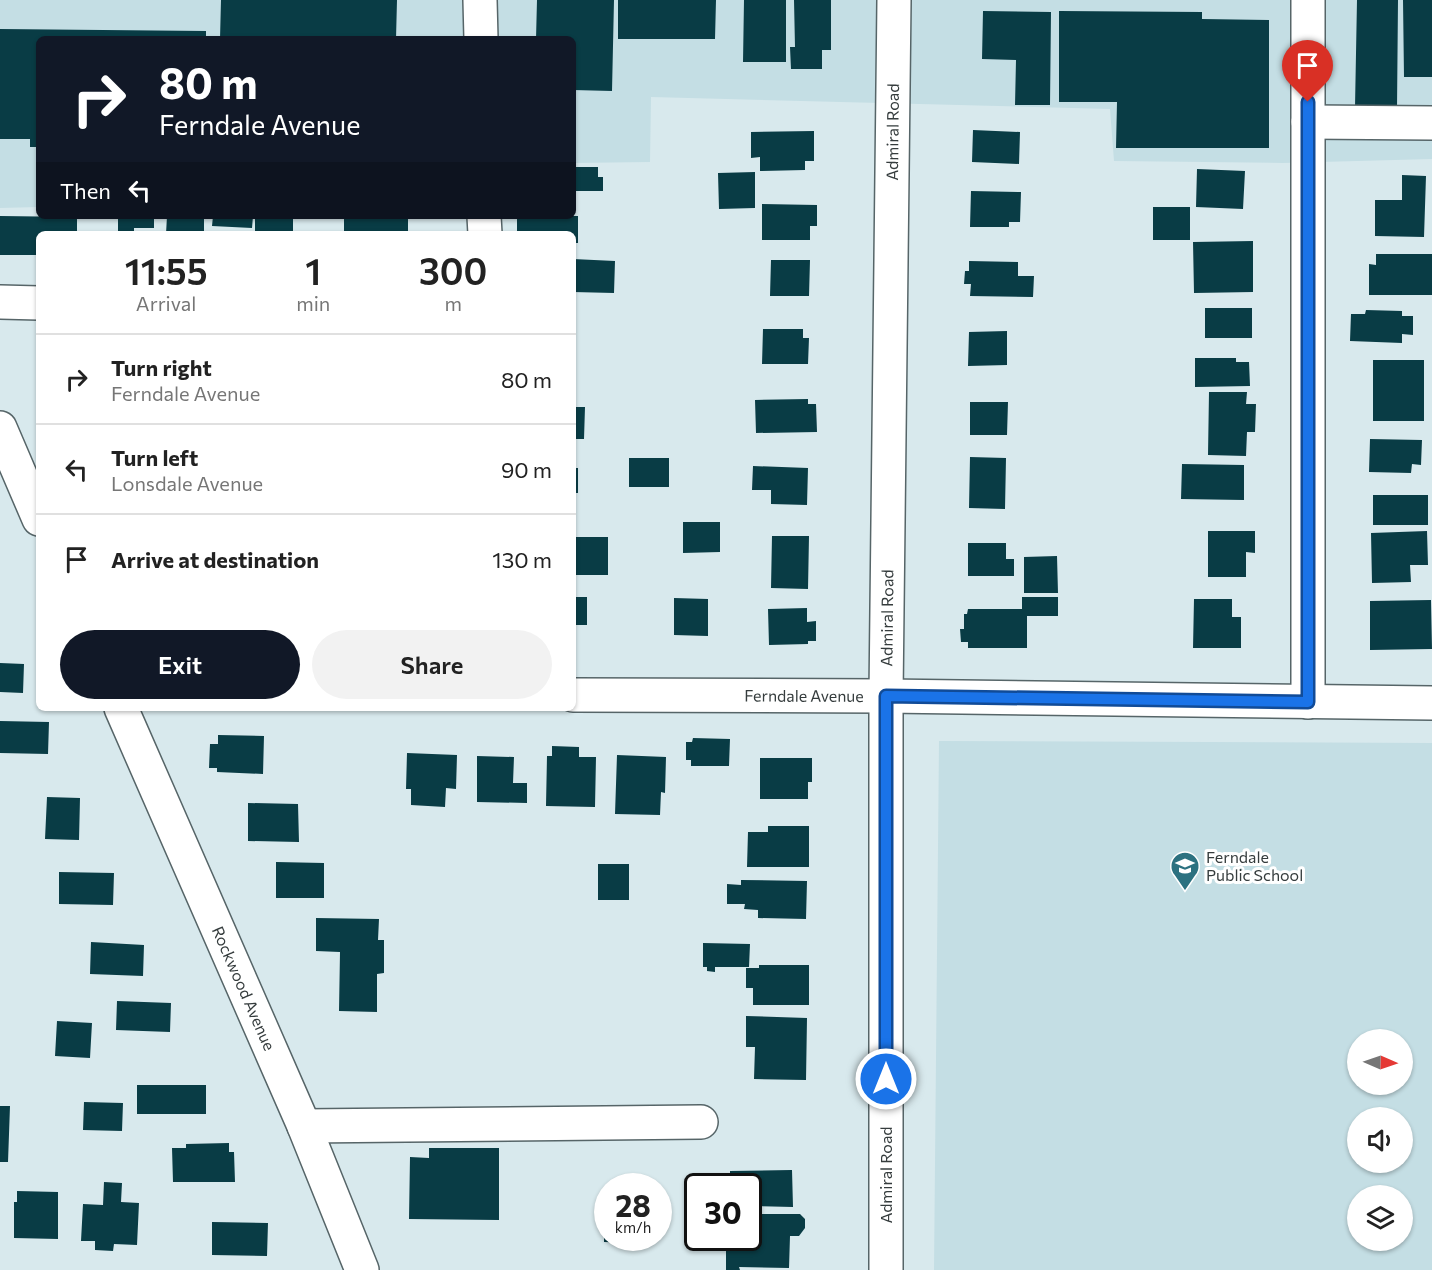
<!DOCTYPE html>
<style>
body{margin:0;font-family:Commissioner,sans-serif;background:#f2f2f2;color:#222;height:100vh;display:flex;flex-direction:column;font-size:22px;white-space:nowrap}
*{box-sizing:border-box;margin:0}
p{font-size:20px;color:#767676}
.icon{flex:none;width:33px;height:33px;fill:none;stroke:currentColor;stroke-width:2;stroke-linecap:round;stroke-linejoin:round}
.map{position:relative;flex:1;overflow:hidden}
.drawer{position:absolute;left:36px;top:231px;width:540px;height:480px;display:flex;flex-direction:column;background:#fff;border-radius:9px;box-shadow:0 2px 4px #0004}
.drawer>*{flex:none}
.top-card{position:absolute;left:36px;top:36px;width:540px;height:183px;border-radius:9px;box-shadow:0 2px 4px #0004;background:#111827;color:#fff;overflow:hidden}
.needle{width:39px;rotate:92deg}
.fabs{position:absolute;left:1347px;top:1029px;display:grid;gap:12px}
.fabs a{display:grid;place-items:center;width:66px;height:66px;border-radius:50%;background:#fff;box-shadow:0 2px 4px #0004;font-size:30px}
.speed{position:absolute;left:594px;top:1173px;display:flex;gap:12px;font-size:30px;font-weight:700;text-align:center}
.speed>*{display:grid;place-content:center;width:78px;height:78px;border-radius:50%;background:#fff;box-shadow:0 2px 4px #0004;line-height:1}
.speed small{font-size:15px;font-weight:400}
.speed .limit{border:3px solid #111;border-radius:9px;background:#fff;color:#111}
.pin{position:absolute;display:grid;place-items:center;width:51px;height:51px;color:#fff;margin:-62px -26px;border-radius:50% 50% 50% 0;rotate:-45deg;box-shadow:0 0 6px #0007}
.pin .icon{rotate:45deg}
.me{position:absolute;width:66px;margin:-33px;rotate:0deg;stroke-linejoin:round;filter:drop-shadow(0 0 4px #0008)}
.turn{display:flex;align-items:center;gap:21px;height:126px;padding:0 24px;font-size:27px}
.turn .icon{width:78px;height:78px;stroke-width:2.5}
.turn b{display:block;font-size:42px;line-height:51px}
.then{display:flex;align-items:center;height:57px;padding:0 24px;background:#0003;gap:12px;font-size:22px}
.eta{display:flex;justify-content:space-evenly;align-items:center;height:102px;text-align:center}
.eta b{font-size:36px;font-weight:600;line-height:42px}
.action{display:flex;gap:12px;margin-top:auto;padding:12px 24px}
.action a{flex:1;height:69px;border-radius:36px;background:#111827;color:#fff;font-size:24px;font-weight:600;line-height:69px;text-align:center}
.action a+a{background:#f2f2f2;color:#222}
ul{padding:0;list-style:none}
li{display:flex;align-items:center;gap:18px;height:90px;padding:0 24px;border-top:2px solid #e0e0e0}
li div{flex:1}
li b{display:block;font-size:22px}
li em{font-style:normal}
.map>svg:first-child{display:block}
.built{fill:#c4dee4;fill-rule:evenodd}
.building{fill:#093c45}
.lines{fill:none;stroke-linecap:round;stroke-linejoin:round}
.minor-casing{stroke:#566568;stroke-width:36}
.minor{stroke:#fff;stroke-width:33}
.route-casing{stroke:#114b97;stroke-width:15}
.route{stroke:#1a73e8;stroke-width:10}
.labels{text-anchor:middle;stroke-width:6;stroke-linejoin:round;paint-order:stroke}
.street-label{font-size:16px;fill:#353c3d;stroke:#fff}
.poi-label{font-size:16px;fill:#353c3d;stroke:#fff;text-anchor:start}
</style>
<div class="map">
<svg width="1432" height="1270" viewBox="0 0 1432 1270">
<rect width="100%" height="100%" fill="#d8e9ed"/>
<path class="built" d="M 0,0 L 1432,0 L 1432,159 L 1283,163 L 1114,161 L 1110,109 L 651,97 L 650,162 L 573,163 L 573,39 L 39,39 L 39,207 L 0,208 Z
M 939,741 L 1432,743 L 1432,1270 L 934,1270 ZM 1358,1040 L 1402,1040 L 1402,1084 L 1358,1084 ZM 1358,1118 L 1402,1118 L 1402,1162 L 1358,1162 ZM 1358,1196 L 1402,1196 L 1402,1240 L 1358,1240 Z"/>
<path class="building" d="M 221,0 L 397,0 L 396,39 L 220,39 Z
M 537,0 L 614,0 L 612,91 L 573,90 L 573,39 L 536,39 Z
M 618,0 L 716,0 L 715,39 L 618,39 Z
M 744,0 L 786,0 L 786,62 L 743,62 Z
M 794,0 L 831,0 L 831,50 L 822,50 L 822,69 L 791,69 L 790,47 L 795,47 Z
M 1357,0 L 1398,0 L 1397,108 L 1355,107 Z
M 1403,0 L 1432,0 L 1432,77 L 1404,77 Z
M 983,11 L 1051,12 L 1050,105 L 1015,105 L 1016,60 L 982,59 Z
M 1059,11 L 1202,12 L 1202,19 L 1269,20 L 1269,148 L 1116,148 L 1117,102 L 1059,102 Z
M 0,29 L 206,31 L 206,39 L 39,39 L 39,147 L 30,147 L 30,139 L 0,139 Z
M 973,130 L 1020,132 L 1019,164 L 972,162 Z
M 814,131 L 814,161 L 805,161 L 805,170 L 760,171 L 760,157 L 751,158 L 751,132 Z
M 573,167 L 598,167 L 598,177 L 603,177 L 603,191 L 573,191 Z
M 1197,169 L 1245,171 L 1243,209 L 1196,207 Z
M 755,172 L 755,208 L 719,209 L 718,173 Z
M 1402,175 L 1426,176 L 1424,237 L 1375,236 L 1375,200 L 1402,200 Z
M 971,191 L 1021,192 L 1020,222 L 1009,222 L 1009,227 L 970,227 Z
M 762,204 L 817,205 L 817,226 L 810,226 L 810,240 L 762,240 Z
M 1153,207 L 1190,207 L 1190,240 L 1153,240 Z
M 0,216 L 77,217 L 77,234 L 39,234 L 39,255 L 0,255 Z
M 118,216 L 154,216 L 154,228 L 134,228 L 134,234 L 118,234 Z
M 167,216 L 204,216 L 204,234 L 166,234 Z
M 213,216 L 253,216 L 252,228 L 212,226 Z
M 255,216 L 293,216 L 293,234 L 255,234 Z
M 344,216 L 408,216 L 408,234 L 344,234 Z
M 517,216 L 578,216 L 578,243 L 573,243 L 573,234 L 517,234 Z
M 1253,241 L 1253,292 L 1194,293 L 1193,242 Z
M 1376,254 L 1432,254 L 1432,295 L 1369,295 L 1369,264 L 1376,265 Z
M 573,259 L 615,261 L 614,293 L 573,292 Z
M 771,260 L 810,260 L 809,296 L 770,296 Z
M 969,261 L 1018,262 L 1018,276 L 1034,276 L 1033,297 L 970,296 L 971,284 L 964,284 L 965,271 L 969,271 Z
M 1205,308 L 1252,308 L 1252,338 L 1205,338 Z
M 1366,310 L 1402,311 L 1402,316 L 1413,316 L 1413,335 L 1402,334 L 1402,343 L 1350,341 L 1351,314 L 1365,314 Z
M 763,329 L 803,329 L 803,338 L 809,338 L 808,364 L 762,364 Z
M 1007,331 L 1007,365 L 968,366 L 969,332 Z
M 1195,358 L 1236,358 L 1236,362 L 1249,362 L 1250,386 L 1195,387 Z
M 1373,360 L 1424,360 L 1424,421 L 1373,421 Z
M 1209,392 L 1247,392 L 1246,404 L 1256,404 L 1255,432 L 1247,432 L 1246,456 L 1208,455 Z
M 808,399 L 808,404 L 816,404 L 817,432 L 756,433 L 755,400 Z
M 970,402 L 1008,402 L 1007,435 L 970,435 Z
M 573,407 L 585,407 L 584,439 L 573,439 Z
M 1370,439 L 1422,440 L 1421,465 L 1412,464 L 1411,473 L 1369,472 Z
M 970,457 L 1006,458 L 1005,509 L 969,508 Z
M 629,458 L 669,458 L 669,487 L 629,487 Z
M 1182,464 L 1244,465 L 1244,500 L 1181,499 Z
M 753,466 L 808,468 L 807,505 L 771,504 L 771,490 L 752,490 Z
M 573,468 L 578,468 L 578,493 L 573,493 Z
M 1373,495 L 1428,495 L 1428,525 L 1373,525 Z
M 683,522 L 720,522 L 720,552 L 683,553 Z
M 1208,531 L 1255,531 L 1255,553 L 1246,552 L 1246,577 L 1208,577 Z
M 1427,531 L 1428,565 L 1410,565 L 1411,582 L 1372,583 L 1371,533 Z
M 772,536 L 809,536 L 808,589 L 771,588 Z
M 573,537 L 608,537 L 608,575 L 573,575 Z
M 968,543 L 1006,543 L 1006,559 L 1014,559 L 1014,576 L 968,576 Z
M 1057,556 L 1058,593 L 1024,593 L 1024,557 Z
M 573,597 L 587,597 L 587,625 L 573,625 Z
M 1022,597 L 1058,597 L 1058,616 L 1027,616 L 1027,648 L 968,648 L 968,642 L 961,642 L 960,629 L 964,629 L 964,614 L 967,614 L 968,609 L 1022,609 Z
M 674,598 L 708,599 L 708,636 L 674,635 Z
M 1194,599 L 1232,599 L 1232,617 L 1241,617 L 1241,648 L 1193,648 Z
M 1431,600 L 1432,649 L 1370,650 L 1370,601 Z
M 807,608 L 807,622 L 816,621 L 816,641 L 808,641 L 808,644 L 769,645 L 768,609 Z
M 0,663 L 24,664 L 23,693 L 0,692 Z
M 0,721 L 49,722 L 48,754 L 0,753 Z
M 218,735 L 264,736 L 263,774 L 217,772 L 217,768 L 209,768 L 210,744 L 218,744 Z
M 693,738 L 730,739 L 729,766 L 691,766 L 691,760 L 686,760 L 686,742 L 692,742 Z
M 552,746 L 579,747 L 579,757 L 596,757 L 595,807 L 546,806 L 547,756 L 552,756 Z
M 407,753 L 457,755 L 456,789 L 446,788 L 445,807 L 411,805 L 411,789 L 406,789 Z
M 617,755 L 666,757 L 665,793 L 661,792 L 660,815 L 615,814 Z
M 477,756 L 514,757 L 513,783 L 527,783 L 527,803 L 477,802 Z
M 760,758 L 812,758 L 812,782 L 808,782 L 808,799 L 760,799 Z
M 47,797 L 80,798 L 79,840 L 45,839 Z
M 248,803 L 298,804 L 299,842 L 248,841 Z
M 768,826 L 809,826 L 809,867 L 747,867 L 748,832 L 768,832 Z
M 276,862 L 324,863 L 324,898 L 276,898 Z
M 598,864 L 629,864 L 629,900 L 598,900 Z
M 59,872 L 114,873 L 113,905 L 59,904 Z
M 741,880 L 807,881 L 806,919 L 758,918 L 758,910 L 744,909 L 745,904 L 727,904 L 727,884 L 741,885 Z
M 316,918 L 379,919 L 378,940 L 384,940 L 384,973 L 377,974 L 377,1012 L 339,1011 L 340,952 L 316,951 Z
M 91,942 L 144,945 L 143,976 L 90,974 Z
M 703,943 L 750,944 L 749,967 L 715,967 L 715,972 L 707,971 L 707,967 L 703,967 Z
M 759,965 L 809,965 L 809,1005 L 753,1005 L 753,988 L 746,988 L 746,968 L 759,968 Z
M 117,1001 L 171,1003 L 170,1032 L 116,1030 Z
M 746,1016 L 807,1018 L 806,1080 L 754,1079 L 755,1047 L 746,1047 Z
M 57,1021 L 92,1023 L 90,1058 L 55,1056 Z
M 137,1085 L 206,1085 L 206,1114 L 137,1114 Z
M 84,1102 L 123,1103 L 122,1131 L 83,1130 Z
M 0,1106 L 10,1106 L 8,1162 L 0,1162 Z
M 229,1143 L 229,1152 L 234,1152 L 235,1182 L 173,1182 L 172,1148 L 186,1148 L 186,1144 Z
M 429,1148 L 499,1148 L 499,1220 L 409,1219 L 410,1157 L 429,1158 Z
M 792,1170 L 793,1207 L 748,1206 L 748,1186 L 730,1186 L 730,1171 Z
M 104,1182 L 122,1183 L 121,1202 L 139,1203 L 137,1245 L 114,1244 L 113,1251 L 95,1250 L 95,1241 L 81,1241 L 83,1204 L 103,1205 Z
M 604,1188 L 608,1188 L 608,1238 L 640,1238 L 640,1243 L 604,1242 Z
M 17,1191 L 58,1192 L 58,1239 L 14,1238 L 14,1202 L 17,1202 Z
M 748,1214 L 800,1214 L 805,1219 L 805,1228 L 799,1236 L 790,1236 L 789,1268 L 739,1267 L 740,1270 L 726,1270 L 726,1238 L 748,1238 Z
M 212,1222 L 268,1223 L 267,1256 L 212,1255 Z"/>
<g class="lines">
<g class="minor-casing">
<g id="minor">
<path d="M 480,0 L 481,39"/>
<path d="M 1308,0 L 1308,702"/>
<path d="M 1308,122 L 1432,123"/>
<path d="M 484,216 L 485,234"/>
<path d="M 0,302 L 39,303"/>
<path d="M 0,428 L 39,519"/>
<path id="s1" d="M 573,695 L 886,696 L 1432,703"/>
<path id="s2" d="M 121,708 L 304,1126 L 362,1270"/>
<path d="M 304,1126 L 701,1122"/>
<path id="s3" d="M 886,1270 L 886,696 L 894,0"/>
</g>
</g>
<use href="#minor" class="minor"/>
</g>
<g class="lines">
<g class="route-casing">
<path id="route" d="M 886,1079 L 886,696 L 1308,702 L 1308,102"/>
</g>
<use href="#route" class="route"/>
</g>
<defs>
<g id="school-pin" transform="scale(1.5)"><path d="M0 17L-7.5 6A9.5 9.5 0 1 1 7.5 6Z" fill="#2c7180" stroke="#fff"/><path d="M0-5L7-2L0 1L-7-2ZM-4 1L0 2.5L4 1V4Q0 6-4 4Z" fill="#fff"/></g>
</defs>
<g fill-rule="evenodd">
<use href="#school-pin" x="1185" y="866"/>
</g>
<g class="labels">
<g class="street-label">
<text dy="6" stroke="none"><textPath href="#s3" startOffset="1138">Admiral Road</textPath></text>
<text dy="6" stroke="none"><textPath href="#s3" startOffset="652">Admiral Road</textPath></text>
<text dy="6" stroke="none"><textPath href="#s1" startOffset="231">Ferndale Avenue</textPath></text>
<text dy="6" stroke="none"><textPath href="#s2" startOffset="306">Rockwood Avenue</textPath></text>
<text transform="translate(886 1175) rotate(-90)" y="6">Admiral Road</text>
</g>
<g class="poi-label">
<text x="1206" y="863">Ferndale<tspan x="1206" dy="18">Public School</tspan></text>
</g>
</g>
</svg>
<div class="fabs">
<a><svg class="needle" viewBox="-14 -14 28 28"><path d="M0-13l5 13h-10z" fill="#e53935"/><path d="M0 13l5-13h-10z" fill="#767676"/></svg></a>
<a><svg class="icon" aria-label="sound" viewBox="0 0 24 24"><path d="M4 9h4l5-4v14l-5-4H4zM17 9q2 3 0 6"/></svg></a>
<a><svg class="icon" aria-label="layers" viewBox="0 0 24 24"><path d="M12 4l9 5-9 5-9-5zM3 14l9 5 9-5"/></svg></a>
</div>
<div class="speed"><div>28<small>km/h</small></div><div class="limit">30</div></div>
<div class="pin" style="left:1308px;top:102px;background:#d93025"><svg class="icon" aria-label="arrive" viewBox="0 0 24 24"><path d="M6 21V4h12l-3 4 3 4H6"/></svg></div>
<svg class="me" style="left:886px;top:1079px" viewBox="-20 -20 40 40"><circle r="17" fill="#1a73e8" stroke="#fff" stroke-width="3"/><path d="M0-11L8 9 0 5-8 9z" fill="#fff"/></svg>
<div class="top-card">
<div class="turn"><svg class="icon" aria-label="right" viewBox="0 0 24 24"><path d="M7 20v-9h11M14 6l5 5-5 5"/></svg><div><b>80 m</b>Ferndale Avenue</div></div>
<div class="then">Then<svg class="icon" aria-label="left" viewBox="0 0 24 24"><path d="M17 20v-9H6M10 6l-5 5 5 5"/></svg></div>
</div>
<section class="drawer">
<div class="eta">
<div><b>11:55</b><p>Arrival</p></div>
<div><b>1</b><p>min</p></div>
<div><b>300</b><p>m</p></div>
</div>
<ul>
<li><svg class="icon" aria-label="right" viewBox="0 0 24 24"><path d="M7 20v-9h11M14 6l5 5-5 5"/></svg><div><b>Turn right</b><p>Ferndale Avenue</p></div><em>80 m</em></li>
<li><svg class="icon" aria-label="left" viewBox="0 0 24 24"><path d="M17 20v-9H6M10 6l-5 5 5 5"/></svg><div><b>Turn left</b><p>Lonsdale Avenue</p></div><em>90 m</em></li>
<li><svg class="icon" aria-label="arrive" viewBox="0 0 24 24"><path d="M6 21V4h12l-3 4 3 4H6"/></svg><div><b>Arrive at destination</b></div><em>130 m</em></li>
</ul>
<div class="action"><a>Exit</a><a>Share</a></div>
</section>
</div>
